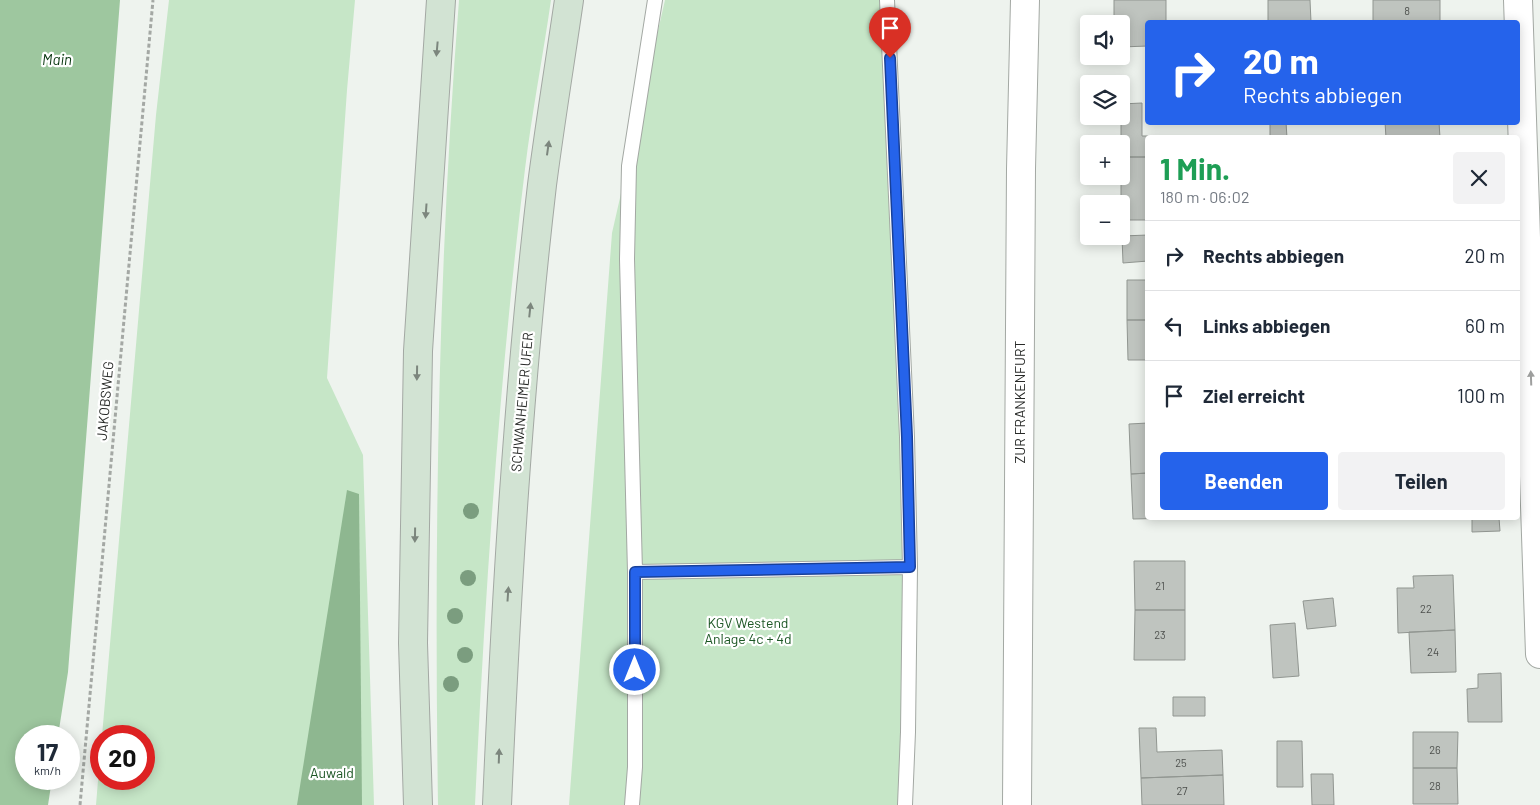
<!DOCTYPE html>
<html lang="de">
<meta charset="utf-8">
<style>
body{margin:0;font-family:Barlow,sans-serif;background:#f2f2f3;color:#1f2937;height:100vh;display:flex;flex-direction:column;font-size:19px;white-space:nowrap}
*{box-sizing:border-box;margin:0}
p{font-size:16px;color:#747a83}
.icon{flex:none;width:28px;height:28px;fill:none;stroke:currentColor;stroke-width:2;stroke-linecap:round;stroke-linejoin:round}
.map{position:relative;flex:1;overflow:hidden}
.panel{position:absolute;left:1145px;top:135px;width:375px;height:385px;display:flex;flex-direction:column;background:#fff;border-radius:5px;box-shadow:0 2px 12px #0003}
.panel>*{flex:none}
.hud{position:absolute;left:1145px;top:20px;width:375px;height:105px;border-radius:5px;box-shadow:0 2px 12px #0003;background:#2563eb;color:#fff;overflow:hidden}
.buttons{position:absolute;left:1080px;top:15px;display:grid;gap:10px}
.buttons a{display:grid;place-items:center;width:50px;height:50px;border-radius:5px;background:#fff;box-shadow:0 2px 12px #0003;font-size:25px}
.speed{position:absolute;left:15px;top:725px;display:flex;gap:10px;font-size:25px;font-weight:700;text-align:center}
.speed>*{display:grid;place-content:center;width:65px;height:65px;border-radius:50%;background:#fff;box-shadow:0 2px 12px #0003;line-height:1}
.speed small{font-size:12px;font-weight:400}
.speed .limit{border:8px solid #d22;background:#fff;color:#111}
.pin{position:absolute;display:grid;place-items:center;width:42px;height:42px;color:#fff;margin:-51px -21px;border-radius:50% 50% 50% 0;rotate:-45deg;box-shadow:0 0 5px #0007}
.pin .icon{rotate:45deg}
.me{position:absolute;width:55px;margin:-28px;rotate:0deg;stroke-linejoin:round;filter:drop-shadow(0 0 4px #0008)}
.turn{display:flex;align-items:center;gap:18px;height:105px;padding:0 15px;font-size:22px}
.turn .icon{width:65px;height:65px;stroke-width:2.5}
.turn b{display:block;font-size:35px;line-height:42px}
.round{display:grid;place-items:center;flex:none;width:52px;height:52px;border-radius:5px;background:#f2f2f3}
.overview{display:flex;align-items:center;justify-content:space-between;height:85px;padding:0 15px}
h1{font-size:30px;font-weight:700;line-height:38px;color:#1e9e55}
.cta{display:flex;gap:10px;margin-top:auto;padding:10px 15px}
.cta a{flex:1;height:58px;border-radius:5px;background:#2563eb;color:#fff;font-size:20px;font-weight:700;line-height:58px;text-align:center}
.cta a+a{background:#f2f2f3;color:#1f2937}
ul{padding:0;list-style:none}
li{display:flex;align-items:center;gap:15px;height:70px;padding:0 15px;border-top:1px solid #e0e1e3}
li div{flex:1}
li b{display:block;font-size:19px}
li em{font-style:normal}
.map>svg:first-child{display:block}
.green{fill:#c6e6c7}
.forest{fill:#8eb790}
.water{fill:#9ec79f}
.building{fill:#bfc4bf;stroke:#919691}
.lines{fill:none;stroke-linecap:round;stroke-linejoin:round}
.service-casing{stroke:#a3a8a3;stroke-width:16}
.minor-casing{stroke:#a3a8a3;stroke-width:30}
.tertiary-casing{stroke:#a3a8a3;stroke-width:30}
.secondary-casing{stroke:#a3a8a3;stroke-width:30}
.path{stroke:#a4a8a4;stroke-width:3;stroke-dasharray:4 2.5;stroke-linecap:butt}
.service{stroke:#fff;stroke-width:14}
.minor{stroke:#fff;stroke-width:28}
.tertiary{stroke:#fff;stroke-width:28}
.secondary{stroke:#d2e3d3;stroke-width:28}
.tree{fill:#7b9d7f}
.oneway{fill:#7c867d}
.oneway2{fill:#9e9f9e}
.route-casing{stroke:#184099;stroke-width:12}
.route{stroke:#2563eb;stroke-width:9}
.labels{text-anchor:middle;stroke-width:4.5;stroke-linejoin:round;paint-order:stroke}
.number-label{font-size:11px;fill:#4d504d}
.street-label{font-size:14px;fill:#272927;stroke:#fff}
.park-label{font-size:14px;fill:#1d5725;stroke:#fff}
.water-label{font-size:15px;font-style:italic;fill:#093710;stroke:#fff}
</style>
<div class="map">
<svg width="1540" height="805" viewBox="0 0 1540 805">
<rect width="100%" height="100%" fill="#eef3ee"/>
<path class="green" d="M 169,0 L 355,0 L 347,90 L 327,378 L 363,455 L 374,805 L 96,805 L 101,744 L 101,779 L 144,779 L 144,736 L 102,736 L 156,115 Z
M 459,0 L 551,0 C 543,56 532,112 525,169 C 499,380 485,593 475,805 L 438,805 C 434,536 438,268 459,0 Z
M 665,0 L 894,0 L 916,511 L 910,805 L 569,805 L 612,233 Z"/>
<path class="forest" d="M 347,490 L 359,494 L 362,805 L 297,805 Z"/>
<path class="water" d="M 0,0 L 120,0 L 68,672 L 58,736 L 26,736 L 26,779 L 52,779 L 48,805 L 0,805 Z"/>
<path class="building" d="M 1114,0 L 1166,0 L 1166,22 L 1148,22 L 1148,46 L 1121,47 L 1121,24 L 1114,24 Z
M 1268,0 L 1310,0 L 1311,22 L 1268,22 Z
M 1373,0 L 1440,0 L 1440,22 L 1373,22 Z
M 1142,103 L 1142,136 L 1170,136 L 1170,138 L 1148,138 L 1148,157 L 1121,157 L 1121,104 Z
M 1270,122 L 1286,122 L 1287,138 L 1270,138 Z
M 1385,122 L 1439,122 L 1440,138 L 1386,138 Z
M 1121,157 L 1148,157 L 1148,220 L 1121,220 Z
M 1148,235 L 1148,261 L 1123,263 L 1122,236 Z
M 1127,280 L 1148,280 L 1148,320 L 1127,320 Z
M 1127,320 L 1148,320 L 1148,360 L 1128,360 Z
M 1148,423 L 1148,473 L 1131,474 L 1129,424 Z
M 1148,473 L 1148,518 L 1179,518 L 1133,519 L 1131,474 Z
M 1472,518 L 1499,518 L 1500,531 L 1472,532 Z
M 1134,561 L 1185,561 L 1185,610 L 1135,610 Z
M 1453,575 L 1455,630 L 1398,633 L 1397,588 L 1414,588 L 1413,576 Z
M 1333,598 L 1336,626 L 1307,629 L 1303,601 Z
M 1135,610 L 1185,610 L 1185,660 L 1134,660 Z
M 1295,623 L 1299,676 L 1273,678 L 1270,625 Z
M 1455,630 L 1456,672 L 1411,673 L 1409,632 Z
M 1501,673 L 1502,722 L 1468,722 L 1467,689 L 1478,688 L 1478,674 Z
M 1173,697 L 1205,697 L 1205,716 L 1173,716 Z
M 1139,728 L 1156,728 L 1157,752 L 1222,750 L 1223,775 L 1141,778 Z
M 1413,732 L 1458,732 L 1457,768 L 1413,768 Z
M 1277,741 L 1302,741 L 1303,787 L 1277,787 Z
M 1413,768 L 1457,768 L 1458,804 L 1413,804 Z
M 1311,774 L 1333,774 L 1334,805 L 1312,805 Z
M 1223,775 L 1224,805 L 1142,805 L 1141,778 Z"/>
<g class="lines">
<g class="service-casing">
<path id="service" d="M 635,572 L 910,567 L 907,437 L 887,0
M 632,805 L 635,767 L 635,572 L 627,259 L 629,166 L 655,0
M 905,805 L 908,732 L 910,567"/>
</g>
<g class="minor-casing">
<path id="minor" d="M 1518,0 L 1540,654"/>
</g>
<g class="tertiary-casing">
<path id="tertiary" d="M 1017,805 L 1021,169 L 1025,0"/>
</g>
<g class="secondary-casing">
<path id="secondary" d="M 418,805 L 413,643 L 418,351 L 441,0
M 497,805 C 506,598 518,391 542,185 C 550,123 560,62 569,0"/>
</g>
<path class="path" d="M 80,805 L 153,0"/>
<use href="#service" class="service"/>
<use href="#minor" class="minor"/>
<use href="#tertiary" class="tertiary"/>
<use href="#secondary" class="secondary"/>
</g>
<g class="tree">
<circle cx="471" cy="511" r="8"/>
<circle cx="468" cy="578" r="8"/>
<circle cx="455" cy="616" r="8"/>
<circle cx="465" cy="655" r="8"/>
<circle cx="451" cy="684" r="8"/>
</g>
<defs><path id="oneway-solid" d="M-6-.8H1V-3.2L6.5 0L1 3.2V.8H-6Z" transform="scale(1.25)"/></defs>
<g class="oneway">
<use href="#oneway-solid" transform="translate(437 49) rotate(95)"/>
<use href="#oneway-solid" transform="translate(548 148) rotate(-82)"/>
<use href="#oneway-solid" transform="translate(426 211) rotate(94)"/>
<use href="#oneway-solid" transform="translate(530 310) rotate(-84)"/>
<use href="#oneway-solid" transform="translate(417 373) rotate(91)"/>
<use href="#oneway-solid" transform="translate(415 535) rotate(91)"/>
<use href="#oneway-solid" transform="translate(508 594) rotate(-86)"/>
<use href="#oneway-solid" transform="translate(499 756) rotate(-88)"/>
</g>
<use class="oneway2" href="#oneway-solid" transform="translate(1531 378) rotate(-92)"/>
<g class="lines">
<g class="route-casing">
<path id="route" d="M 635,670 L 635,572 L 910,567 L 907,437 L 890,58"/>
</g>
<use href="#route" class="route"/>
</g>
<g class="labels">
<g class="number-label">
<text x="1407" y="15">8</text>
<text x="1160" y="590">21</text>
<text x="1426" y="613">22</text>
<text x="1160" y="639">23</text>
<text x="1433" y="656">24</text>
<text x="1435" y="754">26</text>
<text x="1181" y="767">25</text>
<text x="1435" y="790">28</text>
<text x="1182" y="795">27</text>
</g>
<g class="street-label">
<text transform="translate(105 401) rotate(-85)" y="5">JAKOBSWEG</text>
<text transform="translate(522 402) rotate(-85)" y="5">SCHWANHEIMER UFER</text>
<text transform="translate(1020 402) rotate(-90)" y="5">ZUR FRANKENFURT</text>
</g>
<g class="park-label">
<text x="748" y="628">KGV Westend<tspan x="748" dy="16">Anlage 4c + 4d</tspan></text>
<text x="332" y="778">Auwald</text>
</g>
<g class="water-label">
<text x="57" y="65">Main</text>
</g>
</g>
</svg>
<div class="buttons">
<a><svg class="icon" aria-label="sound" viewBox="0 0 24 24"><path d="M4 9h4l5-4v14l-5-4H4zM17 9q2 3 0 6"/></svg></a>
<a><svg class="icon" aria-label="layers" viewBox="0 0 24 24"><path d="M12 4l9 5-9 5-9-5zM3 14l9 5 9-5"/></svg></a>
<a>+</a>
<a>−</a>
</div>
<div class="speed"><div>17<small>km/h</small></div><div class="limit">20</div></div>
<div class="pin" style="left:890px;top:58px;background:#d93025"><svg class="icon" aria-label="arrive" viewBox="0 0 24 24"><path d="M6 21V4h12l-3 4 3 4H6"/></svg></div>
<svg class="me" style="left:635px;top:670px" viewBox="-20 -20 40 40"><circle r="17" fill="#2563eb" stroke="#fff" stroke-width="3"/><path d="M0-11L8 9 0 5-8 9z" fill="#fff"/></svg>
<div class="hud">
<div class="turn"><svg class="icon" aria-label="right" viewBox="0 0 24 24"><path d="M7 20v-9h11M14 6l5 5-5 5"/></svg><div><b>20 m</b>Rechts abbiegen</div></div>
</div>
<section class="panel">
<div class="overview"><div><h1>1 Min.</h1><p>180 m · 06:02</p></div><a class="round"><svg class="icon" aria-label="close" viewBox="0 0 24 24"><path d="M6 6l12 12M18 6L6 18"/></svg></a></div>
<ul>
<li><svg class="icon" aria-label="right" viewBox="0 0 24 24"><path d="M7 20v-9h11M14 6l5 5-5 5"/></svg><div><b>Rechts abbiegen</b></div><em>20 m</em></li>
<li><svg class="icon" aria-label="left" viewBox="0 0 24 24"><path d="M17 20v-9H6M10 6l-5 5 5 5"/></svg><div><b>Links abbiegen</b></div><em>60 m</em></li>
<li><svg class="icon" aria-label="arrive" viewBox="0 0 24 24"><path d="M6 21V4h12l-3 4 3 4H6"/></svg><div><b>Ziel erreicht</b></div><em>100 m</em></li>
</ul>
<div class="cta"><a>Beenden</a><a>Teilen</a></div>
</section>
</div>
